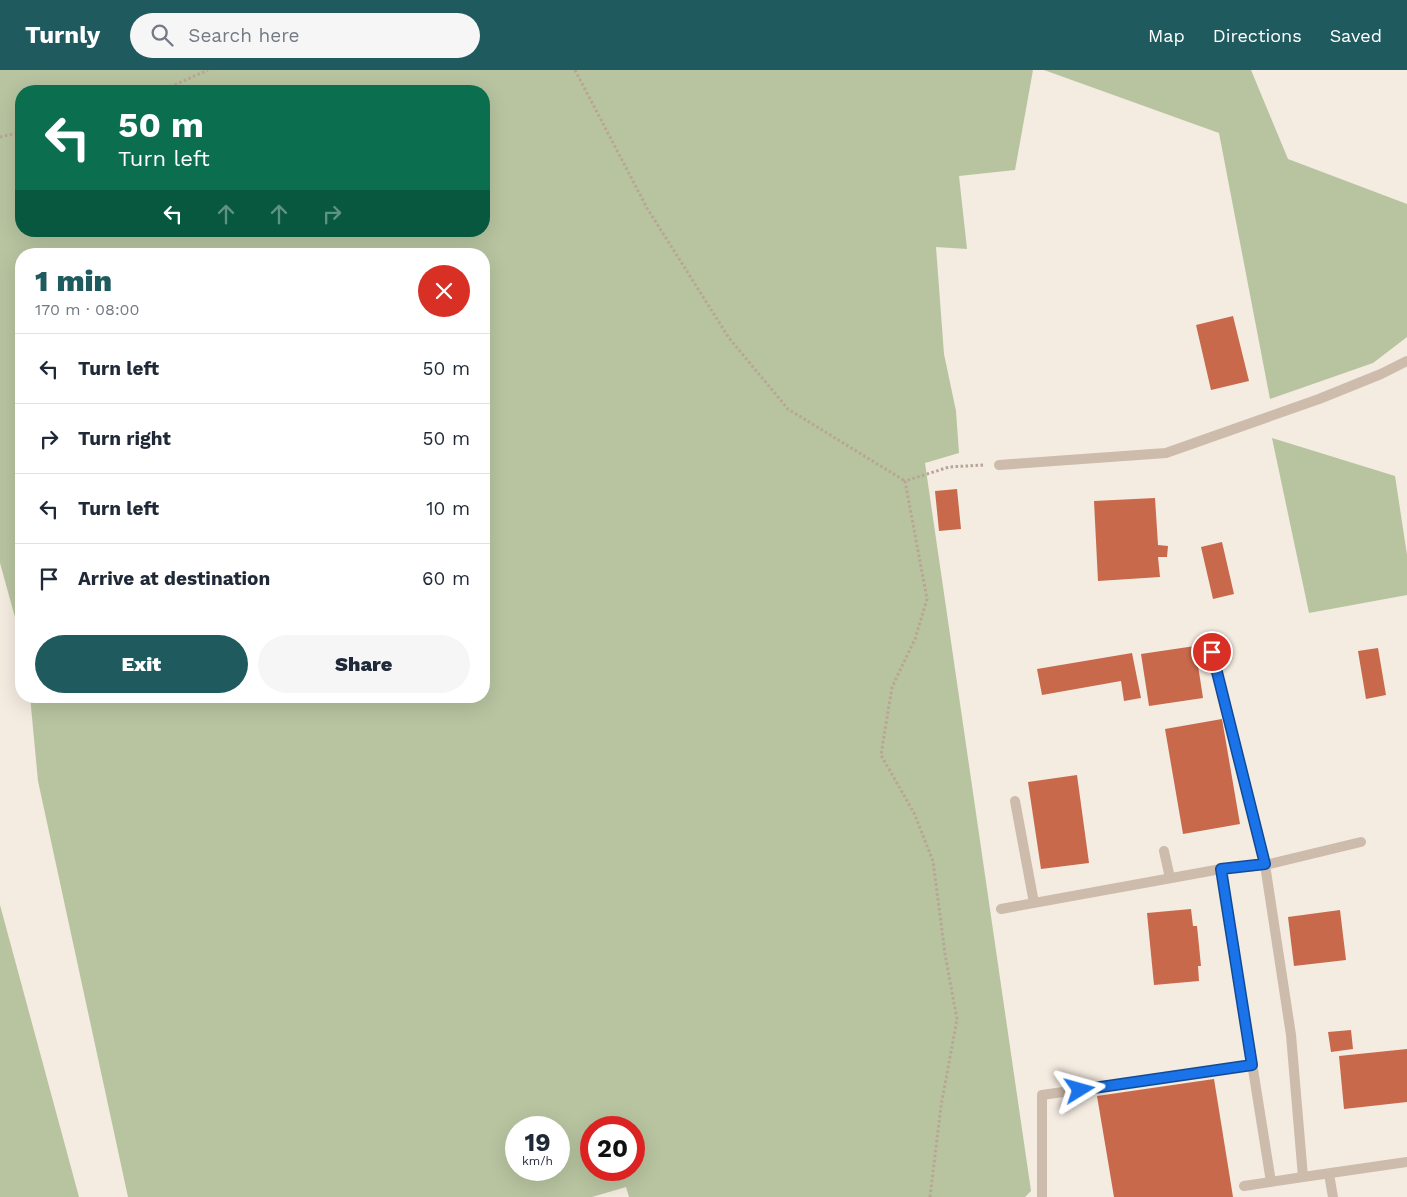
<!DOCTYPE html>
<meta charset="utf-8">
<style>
body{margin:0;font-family:"Work Sans",sans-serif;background:#f6f6f7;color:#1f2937;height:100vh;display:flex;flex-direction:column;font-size:19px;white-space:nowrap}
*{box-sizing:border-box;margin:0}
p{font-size:16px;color:#747a83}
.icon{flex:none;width:28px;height:28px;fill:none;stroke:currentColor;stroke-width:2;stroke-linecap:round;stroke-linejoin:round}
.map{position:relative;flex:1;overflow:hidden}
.details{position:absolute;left:15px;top:178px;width:475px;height:455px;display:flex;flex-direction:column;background:#fff;border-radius:20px;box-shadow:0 5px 20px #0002}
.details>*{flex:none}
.guide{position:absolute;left:15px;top:15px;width:475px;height:152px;border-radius:20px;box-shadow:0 5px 20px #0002;background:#0b6e4f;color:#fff;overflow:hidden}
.speed{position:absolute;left:505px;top:1046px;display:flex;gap:10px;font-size:25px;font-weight:700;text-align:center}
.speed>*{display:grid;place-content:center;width:65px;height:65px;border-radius:50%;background:#fff;box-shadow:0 5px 20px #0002;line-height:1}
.speed small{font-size:12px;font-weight:400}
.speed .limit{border:8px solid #d22;background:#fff;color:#111}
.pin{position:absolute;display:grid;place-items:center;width:42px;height:42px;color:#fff;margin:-21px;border:2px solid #fff;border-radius:50%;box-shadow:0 1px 5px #0007}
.me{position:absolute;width:55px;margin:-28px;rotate:82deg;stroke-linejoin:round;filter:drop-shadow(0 0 4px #0008)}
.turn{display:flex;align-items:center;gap:18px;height:105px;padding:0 20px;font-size:22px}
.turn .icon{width:65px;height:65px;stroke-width:2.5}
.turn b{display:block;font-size:35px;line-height:42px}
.lanes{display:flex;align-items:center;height:48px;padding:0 20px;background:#0003;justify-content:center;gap:25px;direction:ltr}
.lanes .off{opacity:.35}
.round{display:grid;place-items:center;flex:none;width:52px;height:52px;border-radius:26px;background:#f6f6f7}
.head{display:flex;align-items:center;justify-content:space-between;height:85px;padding:0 20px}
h1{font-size:30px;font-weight:800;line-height:38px;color:#1f5a5e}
.action{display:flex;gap:10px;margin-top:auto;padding:10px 20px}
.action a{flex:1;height:58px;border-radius:30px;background:#1f5a5e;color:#fff;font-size:20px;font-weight:800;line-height:58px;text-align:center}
.action a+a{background:#f6f6f7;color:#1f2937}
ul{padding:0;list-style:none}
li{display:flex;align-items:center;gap:15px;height:70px;padding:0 20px;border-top:1px solid #e0e1e3}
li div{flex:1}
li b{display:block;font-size:19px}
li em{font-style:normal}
header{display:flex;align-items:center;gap:30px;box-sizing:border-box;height:70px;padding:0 25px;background:#1f5a5e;color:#fff}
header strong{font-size:24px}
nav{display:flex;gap:28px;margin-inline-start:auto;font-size:18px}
.search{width:350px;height:45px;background:#f6f6f7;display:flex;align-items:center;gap:12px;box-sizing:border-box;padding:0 18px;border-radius:28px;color:#747a83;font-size:19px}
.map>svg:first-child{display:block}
.green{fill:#b8c4a0;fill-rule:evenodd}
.building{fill:#c8694b}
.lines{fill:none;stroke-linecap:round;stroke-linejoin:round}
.path{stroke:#b9a596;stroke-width:3;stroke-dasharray:2.5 2.5;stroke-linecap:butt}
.lane{stroke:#cdbbac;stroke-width:10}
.route-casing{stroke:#114b97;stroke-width:12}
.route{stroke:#1a73e8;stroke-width:9}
</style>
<header>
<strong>Turnly</strong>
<div class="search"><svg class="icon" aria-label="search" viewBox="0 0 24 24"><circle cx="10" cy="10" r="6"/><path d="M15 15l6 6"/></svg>Search here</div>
<nav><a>Map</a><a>Directions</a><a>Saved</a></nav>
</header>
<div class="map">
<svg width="1407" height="1127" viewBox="0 0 1407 1127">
<rect width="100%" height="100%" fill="#f4ebe1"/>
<path class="green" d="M 0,0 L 1033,0 L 1015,100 L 959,106 L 967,179 L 936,177 L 944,284 L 956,341 L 959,383 L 925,393 L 1031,1121 L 1025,1127 L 629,1127 L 626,1117 L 592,1127 L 128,1127 L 38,711 L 30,626 L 484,626 L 484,184 L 21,184 L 21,569 L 0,493 ZM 21,21 L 484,21 L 484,161 L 21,161 ZM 516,1058 L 559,1058 L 559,1100 L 516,1100 ZM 591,1058 L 634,1058 L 634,1100 L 591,1100 Z
M 1044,0 L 1251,0 L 1288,89 L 1407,134 L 1407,267 L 1373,293 L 1270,329 L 1219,63 Z
M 1272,368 L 1395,406 L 1407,485 L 1407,525 L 1309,543 Z
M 0,835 L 79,1127 L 0,1127 Z"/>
<path class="building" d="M 1233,246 L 1249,311 L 1211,320 L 1196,255 Z
M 957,419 L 961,459 L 939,461 L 935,421 Z
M 1155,428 L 1158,475 L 1168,476 L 1167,487 L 1158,487 L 1160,507 L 1098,511 L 1094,431 Z
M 1222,472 L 1234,524 L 1213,529 L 1201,477 Z
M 1195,576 L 1203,628 L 1149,636 L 1141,584 Z
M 1378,578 L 1386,625 L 1366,629 L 1358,581 Z
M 1132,583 L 1141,628 L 1124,631 L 1121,611 L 1042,625 L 1037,599 Z
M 1222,649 L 1240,754 L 1183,764 L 1165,659 Z
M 1077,705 L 1089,793 L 1041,799 L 1028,712 Z
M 1191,839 L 1193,856 L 1197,856 L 1201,896 L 1198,896 L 1199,911 L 1154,915 L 1147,843 Z
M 1340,840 L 1346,890 L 1294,896 L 1288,847 Z
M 1351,960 L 1353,979 L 1331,982 L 1328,962 Z
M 1407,979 L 1407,1032 L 1344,1039 L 1339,986 Z
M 1214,1009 L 1233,1127 L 1114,1127 L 1097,1026 Z"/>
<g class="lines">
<path class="path" d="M 575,0 L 647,138 L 729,268 L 788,339 L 905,411
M 161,21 L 208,0
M 0,67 L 21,62
M 930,1127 L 941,1036 L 957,949 L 945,884 L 933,791 L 914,743 L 881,685 L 892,617 L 915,569 L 927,529 L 905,411 L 949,397 L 983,395"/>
<path class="lane" d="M 999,395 L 1166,383 L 1319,329 L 1381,304 L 1407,291
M 1212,582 L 1265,795 L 1361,772
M 1015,731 L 1034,833
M 1164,781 L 1170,808
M 1221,799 L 1271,1112
M 1001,839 L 1221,799 L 1265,795 L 1291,965 L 1303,1107 L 1407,1092
M 1329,1104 L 1333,1127
M 1244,1116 L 1303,1107
M 1042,1127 L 1042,1025 L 1252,995"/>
</g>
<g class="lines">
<g class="route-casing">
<path id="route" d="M 1080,1020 L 1252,995 L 1221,799 L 1265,794 L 1212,582"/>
</g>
<use href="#route" class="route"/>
</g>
</svg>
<div class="speed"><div>19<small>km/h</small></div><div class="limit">20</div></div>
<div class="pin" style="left:1212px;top:582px;background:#d93025"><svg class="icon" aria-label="arrive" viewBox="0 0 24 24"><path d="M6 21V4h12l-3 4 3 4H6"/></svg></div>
<svg class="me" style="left:1080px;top:1020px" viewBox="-20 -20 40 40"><path d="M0-17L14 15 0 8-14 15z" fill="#1a73e8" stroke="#fff" stroke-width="4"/></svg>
<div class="guide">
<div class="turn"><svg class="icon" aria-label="left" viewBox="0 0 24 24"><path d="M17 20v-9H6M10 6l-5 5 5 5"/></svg><div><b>50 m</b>Turn left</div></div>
<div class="lanes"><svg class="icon" aria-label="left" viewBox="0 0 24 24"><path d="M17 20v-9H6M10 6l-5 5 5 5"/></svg><svg class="icon off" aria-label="ahead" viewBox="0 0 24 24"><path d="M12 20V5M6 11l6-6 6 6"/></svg><svg class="icon off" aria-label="ahead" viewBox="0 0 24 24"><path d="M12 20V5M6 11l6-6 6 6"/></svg><svg class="icon off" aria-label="right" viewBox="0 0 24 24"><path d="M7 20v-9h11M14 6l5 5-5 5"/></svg></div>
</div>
<section class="details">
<div class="head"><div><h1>1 min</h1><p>170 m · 08:00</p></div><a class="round" style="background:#d93025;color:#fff"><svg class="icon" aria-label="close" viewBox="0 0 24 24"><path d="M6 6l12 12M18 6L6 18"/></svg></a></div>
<ul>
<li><svg class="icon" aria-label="left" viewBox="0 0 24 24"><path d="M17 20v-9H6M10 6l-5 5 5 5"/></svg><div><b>Turn left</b></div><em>50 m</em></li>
<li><svg class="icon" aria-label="right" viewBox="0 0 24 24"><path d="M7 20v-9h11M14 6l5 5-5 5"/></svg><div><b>Turn right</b></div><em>50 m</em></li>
<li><svg class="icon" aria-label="left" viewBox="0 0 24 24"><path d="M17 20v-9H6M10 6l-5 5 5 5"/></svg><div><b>Turn left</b></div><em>10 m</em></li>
<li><svg class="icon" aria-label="arrive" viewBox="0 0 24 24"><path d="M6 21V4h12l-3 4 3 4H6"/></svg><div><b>Arrive at destination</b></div><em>60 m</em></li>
</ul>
<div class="action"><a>Exit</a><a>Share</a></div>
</section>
</div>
